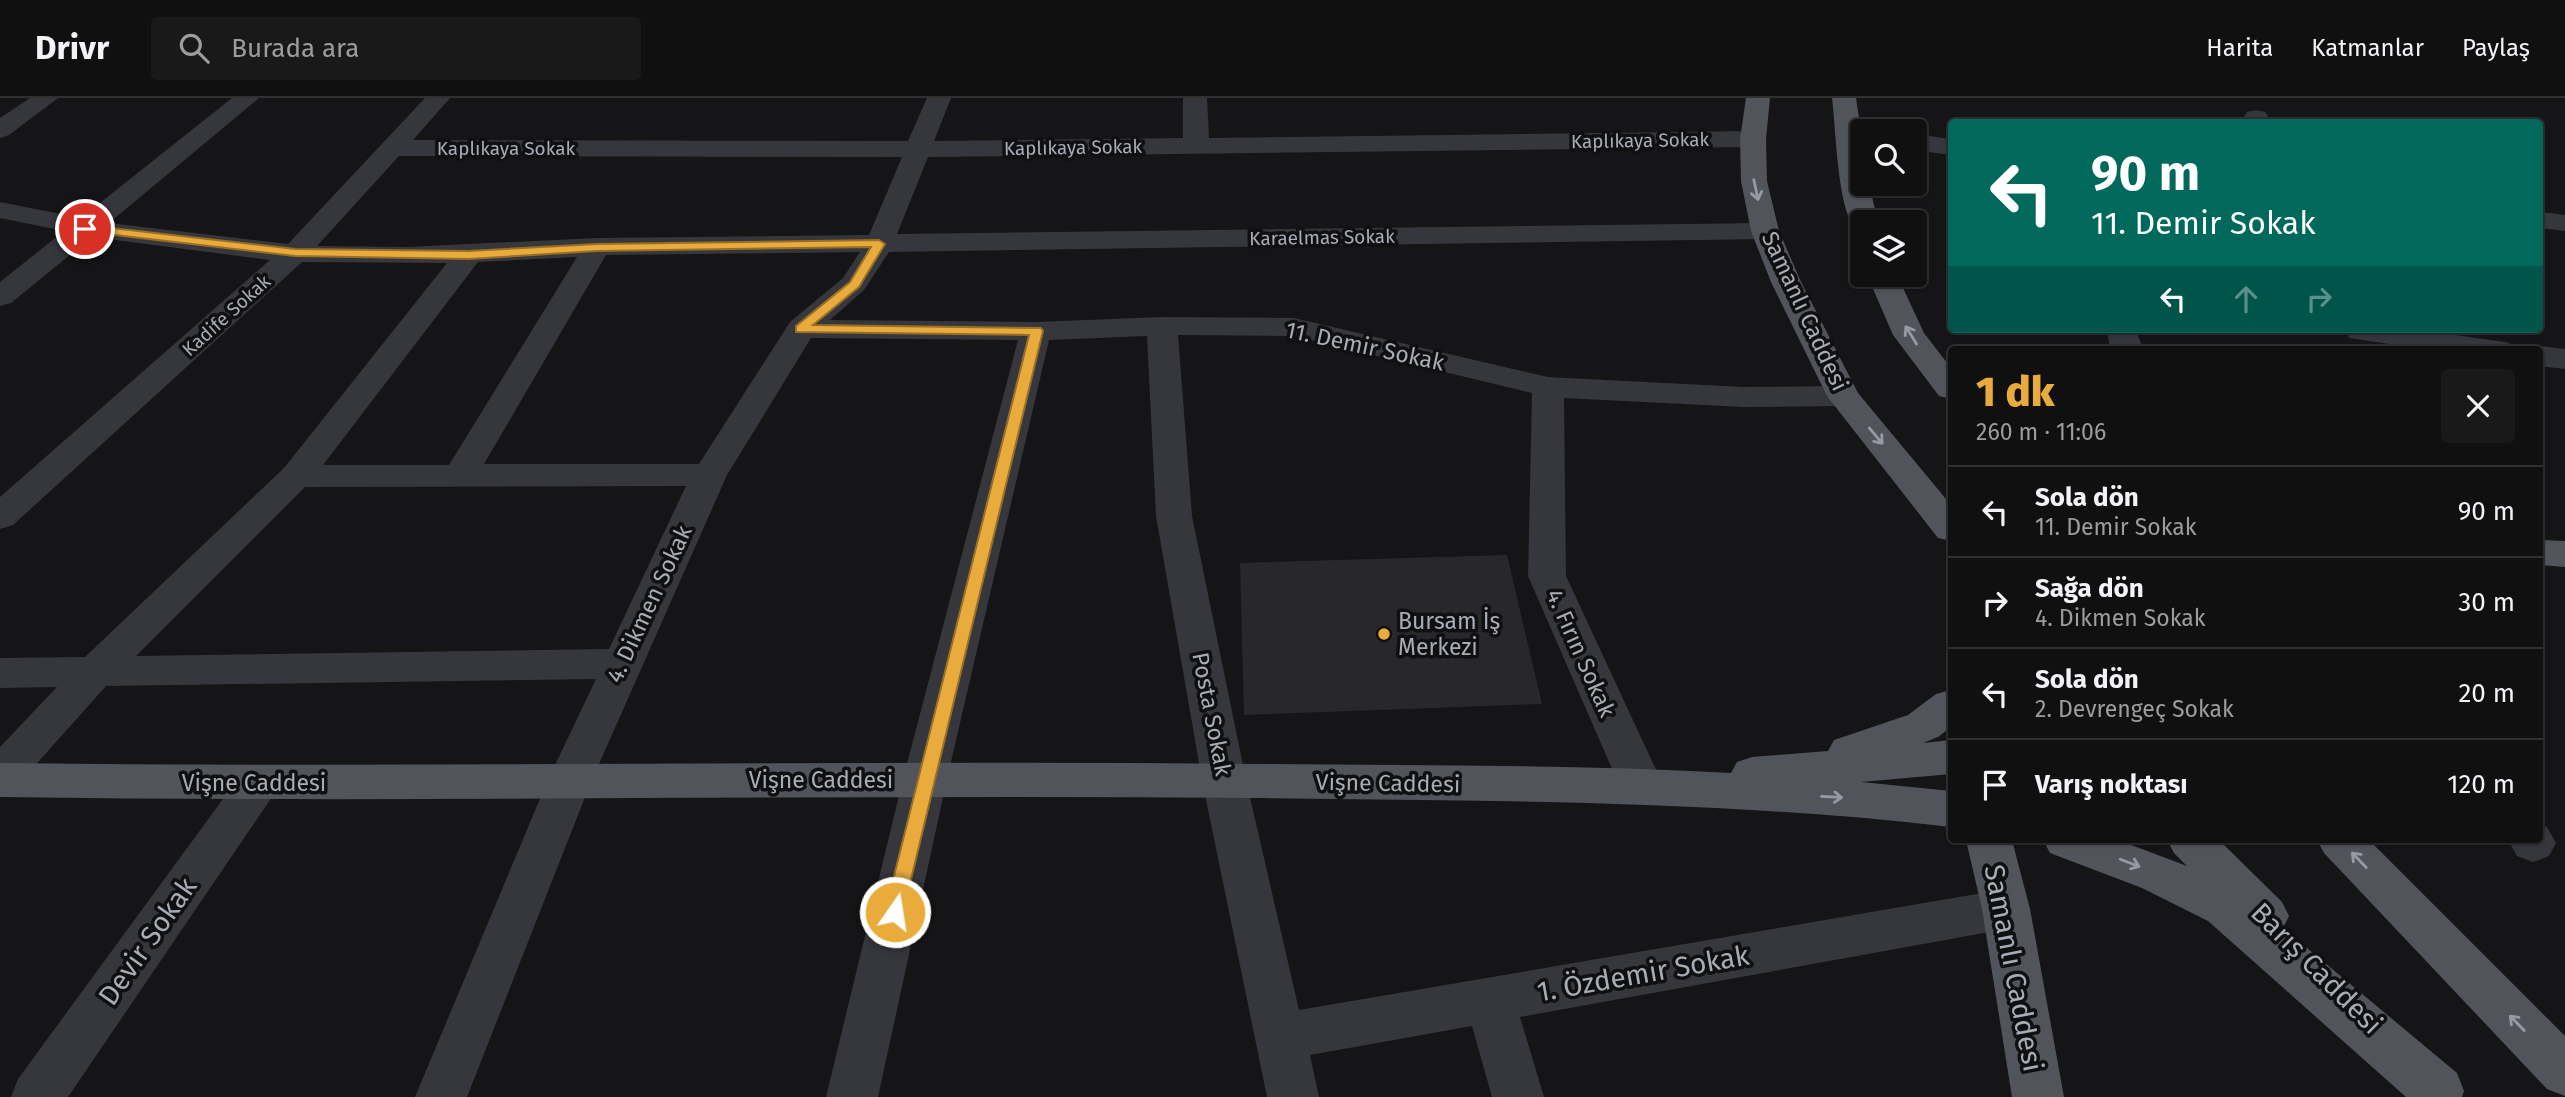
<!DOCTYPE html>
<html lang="tr">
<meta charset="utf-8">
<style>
body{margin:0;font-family:"Fira Sans",sans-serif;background:#19191a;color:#f1f3f6;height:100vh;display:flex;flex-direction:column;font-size:26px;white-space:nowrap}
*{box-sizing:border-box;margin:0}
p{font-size:23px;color:#9c9d9f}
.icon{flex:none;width:38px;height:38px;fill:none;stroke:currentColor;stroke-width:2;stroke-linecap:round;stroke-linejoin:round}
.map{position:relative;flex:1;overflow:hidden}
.drawer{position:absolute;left:1948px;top:248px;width:595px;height:497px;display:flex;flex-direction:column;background:#101011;border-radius:7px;box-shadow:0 2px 5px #0004,0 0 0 2px #303031}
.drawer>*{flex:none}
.hud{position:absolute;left:1948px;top:21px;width:595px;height:214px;border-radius:7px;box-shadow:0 2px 5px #0004,0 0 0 2px #303031;background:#00695c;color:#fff;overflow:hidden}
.fabs{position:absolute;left:1850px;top:21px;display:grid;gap:14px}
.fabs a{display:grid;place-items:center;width:77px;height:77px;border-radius:7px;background:#101011;box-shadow:0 2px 5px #0004,0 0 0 2px #303031;font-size:35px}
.pin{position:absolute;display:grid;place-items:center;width:60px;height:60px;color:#fff;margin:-30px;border:4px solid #fff;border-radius:50%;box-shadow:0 2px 7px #0007}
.me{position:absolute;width:77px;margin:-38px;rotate:13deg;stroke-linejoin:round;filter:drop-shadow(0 0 5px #0008)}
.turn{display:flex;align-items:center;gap:24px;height:147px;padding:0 28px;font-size:32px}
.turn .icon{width:91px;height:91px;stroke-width:2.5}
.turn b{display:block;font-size:49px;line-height:60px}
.lanes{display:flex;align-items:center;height:66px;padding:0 28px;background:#0003;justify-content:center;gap:35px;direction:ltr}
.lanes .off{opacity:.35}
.round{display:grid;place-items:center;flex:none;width:74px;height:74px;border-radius:7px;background:#19191a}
.summary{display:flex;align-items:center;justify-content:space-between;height:119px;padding:0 28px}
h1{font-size:42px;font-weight:800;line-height:52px;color:#e9ab3b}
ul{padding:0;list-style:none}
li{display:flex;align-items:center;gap:21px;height:91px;padding:0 28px;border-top:2px solid #303031}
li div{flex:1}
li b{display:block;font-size:26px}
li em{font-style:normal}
header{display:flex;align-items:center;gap:42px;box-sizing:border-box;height:98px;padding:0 35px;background:#101011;border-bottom:2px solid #303031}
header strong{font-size:33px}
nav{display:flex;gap:38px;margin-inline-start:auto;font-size:24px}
.search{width:490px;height:63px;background:#19191a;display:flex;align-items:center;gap:18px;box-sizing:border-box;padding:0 24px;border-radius:7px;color:#9c9d9f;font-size:26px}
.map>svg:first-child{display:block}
.building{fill:#28282b}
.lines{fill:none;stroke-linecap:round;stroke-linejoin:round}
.minor{fill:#36373c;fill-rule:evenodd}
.major{fill:#52545b;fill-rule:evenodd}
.oneway{stroke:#979aa4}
.route{fill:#e9ab3b;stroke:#976f26;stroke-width:2}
.poi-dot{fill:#e9ab3b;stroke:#101012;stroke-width:2.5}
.labels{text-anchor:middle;stroke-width:7;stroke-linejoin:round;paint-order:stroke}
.far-street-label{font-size:19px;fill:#a8acb6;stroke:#101012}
.street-label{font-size:23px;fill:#a8acb6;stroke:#101012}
.poi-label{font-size:23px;fill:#a8acb6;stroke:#101012;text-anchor:start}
.near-street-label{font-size:28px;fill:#a8acb6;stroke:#101012}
</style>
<header>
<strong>Drivr</strong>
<div class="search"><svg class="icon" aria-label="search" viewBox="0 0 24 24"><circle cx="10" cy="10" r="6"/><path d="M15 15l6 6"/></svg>Burada ara</div>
<nav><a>Harita</a><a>Katmanlar</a><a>Paylaş</a></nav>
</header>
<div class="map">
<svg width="2565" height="999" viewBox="0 0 2565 999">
<rect width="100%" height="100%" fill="#151517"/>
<path class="building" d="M 1507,457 L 1542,606 L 1244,617 L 1240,465 Z"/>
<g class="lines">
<path class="minor" d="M 30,0 L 58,0 L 9,37 L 0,40 L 0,20 Z
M 232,0 L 259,0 L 109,125 L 288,146 L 425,0 L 450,0 L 413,42 L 908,43 L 927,0 L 951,0 L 934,43 L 1183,40 L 1183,0 L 1207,0 L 1209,40 L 1753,33 L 1762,36 L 1766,41 L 1762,46 L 1753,49 L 928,59 L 897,136 L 1765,125 L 1775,127 L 1779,133 L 1775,139 L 1765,141 L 889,154 L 864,192 L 830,222 L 1036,224 L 1162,219 L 1294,220 L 1548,279 L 1744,289 L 1843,288 L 1855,291 L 1859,298 L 1855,305 L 1843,308 L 1744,309 L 1564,300 L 1566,478 L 1664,689 L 1658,701 L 1642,706 L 1626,701 L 1620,689 L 1528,478 L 1532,295 L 1294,238 L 1178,237 L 1192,418 L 1246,682 L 1299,912 L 2006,791 L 2023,797 L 2030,811 L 2023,825 L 2006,831 L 1520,919 L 1544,999 L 1492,999 L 1472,928 L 1310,957 L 1319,999 L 1267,999 L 1202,682 L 1156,418 L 1147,238 L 1049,242 L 947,681 L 878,999 L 826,999 L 903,681 L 1018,242 L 811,240 L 727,377 L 591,684 L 467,999 L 415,999 L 547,684 L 596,581 L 106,588 L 15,690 L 0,695 L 0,649 L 57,589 L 0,590 L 0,560 L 85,559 L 284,370 L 447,165 L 302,164 L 13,427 L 0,431 L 0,399 L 270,162 L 92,139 L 11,205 L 0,208 L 0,184 L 64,133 L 0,120 L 0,104 L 81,120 ZM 399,58 L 902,59 L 869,137 L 597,140 L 407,149 L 317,148 ZM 860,154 L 843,180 L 790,224 L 699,366 L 484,366 L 606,157 ZM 577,159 L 449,367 L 323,367 L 478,164 ZM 686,388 L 609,551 L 136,558 L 305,389 Z
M 2256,12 L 2265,14 L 2272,24 L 2247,24 L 2244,19 L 2247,14 Z
M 1914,36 L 1951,41 L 1951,57 L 1914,52 Z
M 2539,114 L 2565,117 L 2565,133 L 2539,130 Z
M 2106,231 L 2136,231 L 2143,252 L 2111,252 Z
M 2346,231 L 2413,231 L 2498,243 L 2509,245 L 2514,252 L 2430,252 L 2349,240 Z
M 2539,248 L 2565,251 L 2565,271 L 2539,268 L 2539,252 L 2527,252 Z
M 257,670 L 272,675 L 279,687 L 272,699 L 68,999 L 11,999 L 18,981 L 242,675 Z
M 2539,726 L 2547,729 L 2556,745 L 2549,758 L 2533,764 L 2517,758 L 2508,742 L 2539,742 Z"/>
<path class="major" d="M 1746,0 L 1770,0 L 1766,41 L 1767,83 L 1779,133 L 1801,184 L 1858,295 L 1951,407 L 1951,443 L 1938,440 L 1827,298 L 1771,184 L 1751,133 L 1741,83 L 1740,41 Z
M 1832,0 L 1856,0 L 1862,40 L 1862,86 L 1869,86 L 1878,124 L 1862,124 L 1862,132 L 1854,130 C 1837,105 1836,32 1832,0 Z
M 1867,177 L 1897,177 L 1924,235 L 1951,270 L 1951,301 L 1939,298 L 1893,237 Z
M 2539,442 L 2565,443 L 2565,469 L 2539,467 Z
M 1951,592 L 1951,629 L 1938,639 L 1923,645 L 1951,642 L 1951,676 L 1861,684 L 1951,693 L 1951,729 C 1720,702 1488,703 1256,700 C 837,696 419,705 0,699 L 0,665 C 420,670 841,662 1261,666 C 1418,668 1575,666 1731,675 L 1737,664 L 1752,659 L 1828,653 L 1834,642 L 1908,617 L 1936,596 Z
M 1966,742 L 2012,742 L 2030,811 L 2064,999 L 2012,999 L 1982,811 Z
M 2043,742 L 2118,742 L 2187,768 L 2174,755 L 2167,742 L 2219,742 L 2282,804 L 2289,818 L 2283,830 L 2457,975 L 2464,993 L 2462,999 L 2406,999 L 2208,823 L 2142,790 L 2050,755 Z
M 2317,742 L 2369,742 L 2565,938 L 2565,998 L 2547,991 L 2324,755 Z"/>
</g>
<defs><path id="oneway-shaft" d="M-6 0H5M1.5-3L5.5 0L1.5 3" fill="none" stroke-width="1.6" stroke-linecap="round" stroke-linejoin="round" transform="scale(1.75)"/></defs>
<g class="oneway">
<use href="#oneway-shaft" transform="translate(1756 92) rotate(78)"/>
<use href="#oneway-shaft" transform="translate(1911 237) rotate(-122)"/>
<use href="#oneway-shaft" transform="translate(1876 338) rotate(50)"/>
<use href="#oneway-shaft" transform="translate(1832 699) rotate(3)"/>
<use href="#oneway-shaft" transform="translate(2359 762) rotate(-134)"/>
<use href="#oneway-shaft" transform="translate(2130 765) rotate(21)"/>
<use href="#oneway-shaft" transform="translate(2517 925) rotate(-134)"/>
</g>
<path class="route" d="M 85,127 L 295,151 L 469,153 L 597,146 L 879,142 L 885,146 L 859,189 L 813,227 L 1041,230 L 1043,233 L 902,819 L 895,822 L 888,819 L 885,814 L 1029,237 L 796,234 L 796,228 L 850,184 L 871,149 L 597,153 L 469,161 L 295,158 L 81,133 L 81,128 Z"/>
<circle class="poi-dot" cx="1384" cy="536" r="7"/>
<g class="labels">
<g class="far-street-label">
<text transform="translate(1640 42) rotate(-1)" y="7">Kaplıkaya Sokak</text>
<text transform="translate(1073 49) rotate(-1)" y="7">Kaplıkaya Sokak</text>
<text x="506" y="57">Kaplıkaya Sokak</text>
<text transform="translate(1322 139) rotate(-1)" y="7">Karaelmas Sokak</text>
<text transform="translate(226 217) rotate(-42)" y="7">Kadife Sokak</text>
</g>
<g class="street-label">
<text transform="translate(1805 213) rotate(65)" y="8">Samanlı Caddesi</text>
<text transform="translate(1365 248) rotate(12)" y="8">11. Demir Sokak</text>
<text transform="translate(649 506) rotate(-65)" y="8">4. Dikmen Sokak</text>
<text transform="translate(1581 555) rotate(66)" y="8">4. Fırın Sokak</text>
<text transform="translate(1212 616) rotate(79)" y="8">Posta Sokak</text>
<text x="821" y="690">Vişne Caddesi</text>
<text x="254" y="693">Vişne Caddesi</text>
<text transform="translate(1388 685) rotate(1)" y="8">Vişne Caddesi</text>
</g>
<g class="poi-label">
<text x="1398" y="531">Bursam İş<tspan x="1398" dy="26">Merkezi</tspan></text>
</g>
<g class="near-street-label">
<text transform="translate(147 843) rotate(-55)" y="10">Devir Sokak</text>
<text transform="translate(2014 870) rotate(79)" y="10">Samanlı Caddesi</text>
<text transform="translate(2317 870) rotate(45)" y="10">Barış Caddesi</text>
<text transform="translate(1643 875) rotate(-10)" y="10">1. Özdemir Sokak</text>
</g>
</g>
</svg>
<div class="fabs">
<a><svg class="icon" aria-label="search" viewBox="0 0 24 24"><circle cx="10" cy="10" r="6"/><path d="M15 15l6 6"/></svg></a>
<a><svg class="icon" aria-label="layers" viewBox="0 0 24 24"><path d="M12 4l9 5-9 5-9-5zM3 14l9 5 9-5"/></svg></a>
</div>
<div class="pin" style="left:85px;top:131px;background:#d93025"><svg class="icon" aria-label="arrive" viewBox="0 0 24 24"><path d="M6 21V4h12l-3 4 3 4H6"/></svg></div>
<svg class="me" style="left:895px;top:814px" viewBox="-20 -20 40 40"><circle r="17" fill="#e9ab3b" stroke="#fff" stroke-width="3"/><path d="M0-11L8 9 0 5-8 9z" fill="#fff"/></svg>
<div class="hud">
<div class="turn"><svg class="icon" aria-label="left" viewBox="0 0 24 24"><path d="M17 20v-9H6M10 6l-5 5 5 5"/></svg><div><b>90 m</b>11. Demir Sokak</div></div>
<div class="lanes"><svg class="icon" aria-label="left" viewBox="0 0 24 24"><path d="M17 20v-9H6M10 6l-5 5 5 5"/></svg><svg class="icon off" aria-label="ahead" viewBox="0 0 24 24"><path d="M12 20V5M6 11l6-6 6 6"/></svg><svg class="icon off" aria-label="right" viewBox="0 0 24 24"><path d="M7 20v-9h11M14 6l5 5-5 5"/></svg></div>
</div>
<section class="drawer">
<div class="summary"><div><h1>1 dk</h1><p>260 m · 11:06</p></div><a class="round"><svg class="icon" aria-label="close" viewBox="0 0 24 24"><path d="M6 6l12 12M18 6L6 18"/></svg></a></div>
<ul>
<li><svg class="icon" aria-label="left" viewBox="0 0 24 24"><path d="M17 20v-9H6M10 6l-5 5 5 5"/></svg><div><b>Sola dön</b><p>11. Demir Sokak</p></div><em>90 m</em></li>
<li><svg class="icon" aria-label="right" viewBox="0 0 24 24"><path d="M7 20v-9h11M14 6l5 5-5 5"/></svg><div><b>Sağa dön</b><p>4. Dikmen Sokak</p></div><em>30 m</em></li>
<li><svg class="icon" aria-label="left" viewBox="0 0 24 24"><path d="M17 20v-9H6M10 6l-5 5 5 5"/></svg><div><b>Sola dön</b><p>2. Devrengeç Sokak</p></div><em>20 m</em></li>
<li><svg class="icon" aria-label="arrive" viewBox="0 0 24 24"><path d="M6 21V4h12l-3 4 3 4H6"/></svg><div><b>Varış noktası</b></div><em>120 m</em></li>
</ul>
</section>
</div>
